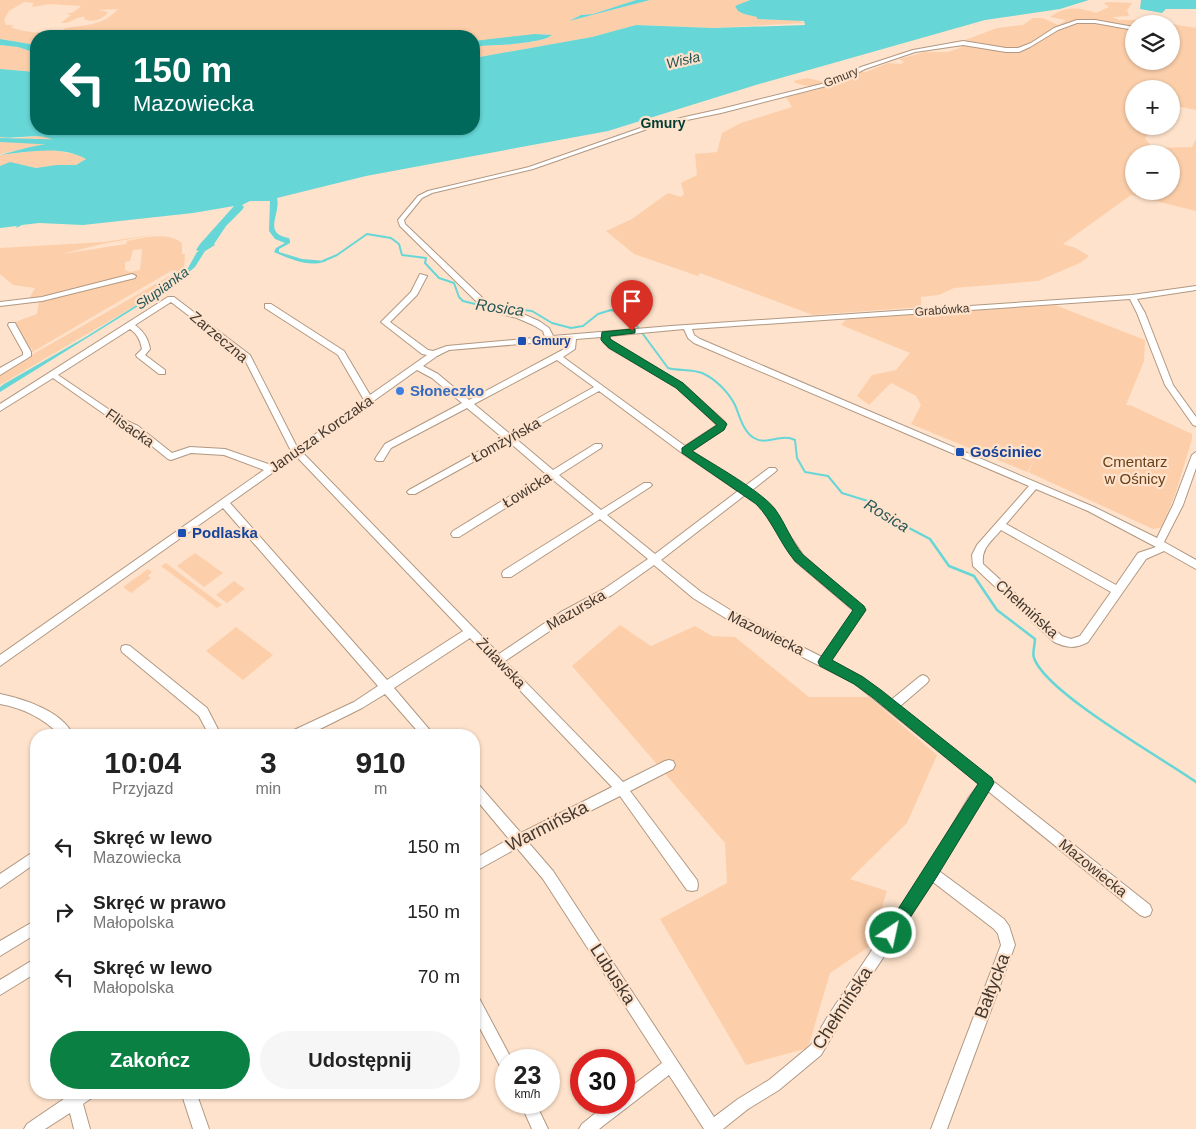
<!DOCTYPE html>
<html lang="pl">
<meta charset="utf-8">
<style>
body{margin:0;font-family:Helvetica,sans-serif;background:#f6f6f6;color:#222;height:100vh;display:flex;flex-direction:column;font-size:19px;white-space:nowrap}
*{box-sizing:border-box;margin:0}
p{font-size:16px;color:#767676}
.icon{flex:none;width:28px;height:28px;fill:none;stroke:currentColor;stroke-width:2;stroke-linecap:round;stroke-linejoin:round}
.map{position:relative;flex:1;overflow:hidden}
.details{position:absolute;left:30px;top:729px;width:450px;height:370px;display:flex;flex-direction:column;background:#fff;border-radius:20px;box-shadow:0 1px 4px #0004}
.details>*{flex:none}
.guide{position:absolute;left:30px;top:30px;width:450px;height:105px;border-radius:20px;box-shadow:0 1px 4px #0004;background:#00695c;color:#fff;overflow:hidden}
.tools{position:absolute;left:1125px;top:15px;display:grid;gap:10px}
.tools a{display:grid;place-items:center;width:55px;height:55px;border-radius:50%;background:#fff;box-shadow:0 1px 4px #0004;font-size:25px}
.speed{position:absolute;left:495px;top:1049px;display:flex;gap:10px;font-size:25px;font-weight:700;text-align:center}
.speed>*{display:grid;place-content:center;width:65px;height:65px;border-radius:50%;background:#fff;box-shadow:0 1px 4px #0004;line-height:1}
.speed small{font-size:12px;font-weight:400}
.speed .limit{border:8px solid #d22;background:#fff;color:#111}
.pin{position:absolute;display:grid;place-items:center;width:42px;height:42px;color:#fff;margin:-51px -21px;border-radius:50% 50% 50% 0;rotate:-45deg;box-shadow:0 0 5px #0007}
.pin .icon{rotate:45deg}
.me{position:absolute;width:55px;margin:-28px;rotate:34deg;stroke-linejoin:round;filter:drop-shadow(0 0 4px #0008)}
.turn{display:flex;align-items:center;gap:18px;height:105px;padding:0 20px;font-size:22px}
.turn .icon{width:65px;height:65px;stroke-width:2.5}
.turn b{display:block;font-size:35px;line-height:42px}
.eta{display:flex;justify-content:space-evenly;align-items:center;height:85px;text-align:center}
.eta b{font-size:30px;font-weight:700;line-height:35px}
.button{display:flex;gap:10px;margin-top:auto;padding:10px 20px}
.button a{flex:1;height:58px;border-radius:30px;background:#0b8043;color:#fff;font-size:20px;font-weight:700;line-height:58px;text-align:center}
.button a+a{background:#f6f6f6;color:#222}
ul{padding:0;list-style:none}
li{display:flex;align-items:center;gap:15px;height:65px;padding:0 20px}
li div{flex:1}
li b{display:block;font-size:19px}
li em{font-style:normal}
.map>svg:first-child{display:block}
.green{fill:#fccfaa;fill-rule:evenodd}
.water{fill:#66d6d6}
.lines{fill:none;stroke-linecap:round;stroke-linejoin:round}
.stream-far1{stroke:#66d6d6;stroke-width:2}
.stream{stroke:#66d6d6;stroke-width:2.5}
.river{fill:#66d6d6;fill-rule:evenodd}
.minor-casing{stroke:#b19882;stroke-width:2}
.minor{fill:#fff;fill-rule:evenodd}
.route{fill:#0b8043;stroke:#07532c}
.transit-dot{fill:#1a4fb4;stroke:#fee2cb;stroke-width:2}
.shop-dot{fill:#3f7fe0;stroke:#fee2cb;stroke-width:2}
.labels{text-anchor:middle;stroke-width:4.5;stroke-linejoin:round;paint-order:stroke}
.far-street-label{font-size:12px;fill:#42382f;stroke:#fee2cb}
.far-transit-label{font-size:12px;font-weight:bold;fill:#164399;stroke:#fee2cb;text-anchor:start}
.far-water-label{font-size:14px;font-style:italic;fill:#265757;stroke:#fee2cb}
.far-neighbourhood-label{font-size:14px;font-weight:bold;fill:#003c32;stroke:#fee2cb}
.street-label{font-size:15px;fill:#42382f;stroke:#fee2cb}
.shop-label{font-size:15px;font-weight:bold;fill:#366cbe;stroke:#fee2cb;text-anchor:start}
.transit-label{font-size:15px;font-weight:bold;fill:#164399;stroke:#fee2cb;text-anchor:start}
.park-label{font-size:15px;fill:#6a4118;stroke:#fee2cb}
.water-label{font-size:16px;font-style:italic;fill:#265757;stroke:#fee2cb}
.near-street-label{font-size:18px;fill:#42382f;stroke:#fee2cb}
</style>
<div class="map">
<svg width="1196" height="1129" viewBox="0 0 1196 1129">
<rect width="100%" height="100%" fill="#fee2cb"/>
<path class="green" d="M 0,0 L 636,0 L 593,14 L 581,15 L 569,21 L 650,0 L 750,0 L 735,6 L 744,14 L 757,17 L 757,19 L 797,20 L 805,23 L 713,28 L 636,25 L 592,37 L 474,58 L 474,46 C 491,46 537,44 552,36 C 545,31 488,41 474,41 L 474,36 L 347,36 L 342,35 L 335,36 L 36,36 L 36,45 L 0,39 ZM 24,2 L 34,3 L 32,6 L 33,7 L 49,4 L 81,6 L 74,12 L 66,14 L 71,15 L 61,23 C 71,24 75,16 85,17 L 84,19 C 92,23 104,19 108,12 L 99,10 L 118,9 C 103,26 85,25 65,28 L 62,31 C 47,33 27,34 11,27 L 14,25 L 6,25 L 4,20 L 9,11 Z
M 1110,2 L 1132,3 L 1127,10 L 1129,16 L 1112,17 L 1119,20 L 1147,20 L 1196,28 L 1196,110 L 1171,105 L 1171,89 L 1134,89 L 1134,126 L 1143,126 L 1134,128 L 1150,132 L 1145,138 L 1152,148 L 1192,147 L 1196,139 L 1196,211 L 1131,195 L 1063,244 L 1076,248 L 1089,256 L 1080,263 L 1038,281 L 954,288 L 939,295 L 921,297 L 921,307 L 813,315 L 700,273 L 698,276 L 634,254 L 606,231 L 632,219 L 668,193 L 681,197 L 684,194 L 681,183 L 697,175 L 695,154 L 717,152 L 722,133 L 741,123 L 792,107 L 786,97 L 820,89 C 811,85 801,87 793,81 L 807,78 L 833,84 L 829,80 L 831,77 L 840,73 L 866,72 L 888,63 L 901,64 L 904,62 L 899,59 L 925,52 L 948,52 L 962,47 L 965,40 L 997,28 L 1023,25 L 1033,18 L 1043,18 L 1058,25 L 1066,20 L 1050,17 C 1066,6 1078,7 1096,13 L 1109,7 L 1103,3 ZM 1134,24 L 1171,24 L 1171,61 L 1134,61 ZM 1134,154 L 1171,154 L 1171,191 L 1134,191 Z
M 0,45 L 18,47 L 36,53 L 36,72 L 0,69 Z
M 38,136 L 52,138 L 58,142 L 0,154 L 0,137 L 11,139 Z
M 48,149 L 78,155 L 86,159 L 76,165 L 56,165 L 36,168 L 10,163 L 0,166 L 0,155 Z
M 158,234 L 102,244 L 62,254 L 126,244 L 127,241 C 143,238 167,231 182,243 L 182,254 L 185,254 L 184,269 L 186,270 L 167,287 L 0,385 L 0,373 L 175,273 L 171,271 L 29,354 L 33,349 L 29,348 L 21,338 L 15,322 L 37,314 L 39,300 L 28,301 L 35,288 L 13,285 L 0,274 L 0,248 L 104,242 ZM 142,249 L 140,270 L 130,272 L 125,270 L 125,262 L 130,261 L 133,250 Z
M 1055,305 L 1145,340 L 1144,361 L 1126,405 L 1130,405 L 1192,434 L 1192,439 L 1176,492 L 1162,527 L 1153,529 L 1028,472 L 1036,458 L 1027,472 L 911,424 L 921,405 L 916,396 L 891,383 L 869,405 L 857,396 L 872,375 L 896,370 L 910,353 L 841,325 L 847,319 Z
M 195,553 L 223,573 L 204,587 L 177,566 Z
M 166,563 L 222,605 L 217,608 L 161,566 Z
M 148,569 L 152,572 L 148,576 L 151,578 L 131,593 L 123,587 Z
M 234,581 L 245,589 L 227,603 L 216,595 Z
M 620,625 L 651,646 L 695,626 L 712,636 L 735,637 L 809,697 L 869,697 L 937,755 L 907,823 L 850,879 L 887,891 L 870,946 L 830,973 L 808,1048 L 746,1065 L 660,919 L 727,883 L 725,843 L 572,666 Z
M 236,627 L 273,655 L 243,680 L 206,651 Z"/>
<path class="water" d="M 636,0 L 650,0 L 569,21 L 581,15 L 593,14 Z
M 750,0 L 1089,0 L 1060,9 L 985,20 L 759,84 L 608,131 L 366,176 L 277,198 C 281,214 262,234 289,238 L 290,241 L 290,243 L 279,249 L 279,252 L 302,259 L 326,261 C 310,268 290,259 274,252 L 276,248 L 285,243 L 275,239 L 269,231 L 270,201 L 250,201 L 242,205 L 244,207 L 242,210 L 226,226 L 214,244 L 215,245 L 205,251 L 195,267 L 177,282 L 0,392 L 0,387 L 4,384 L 84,338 L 178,279 L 188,268 L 197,252 L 199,251 L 196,250 L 200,244 L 234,206 L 193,213 L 83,225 L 39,223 L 22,225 L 16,228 L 17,226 L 0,228 L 0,166 L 10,162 L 36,168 L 56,165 L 76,165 L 86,159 C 61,145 29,152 0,155 L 30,147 L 57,142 C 40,131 19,140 0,137 L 0,69 L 36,72 L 36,129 L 474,129 L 474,58 L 592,37 L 636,25 L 713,28 L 805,25 L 804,21 L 757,19 L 757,17 L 744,14 L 738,11 L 735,6 Z
M 1141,0 L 1196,0 L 1196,9 L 1166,9 L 1162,13 L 1140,9 Z
M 535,34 L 552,35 C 542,44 488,46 474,46 L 474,41 Z
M 0,39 L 36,45 L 36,53 L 18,47 L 0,45 Z"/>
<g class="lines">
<path class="stream-far1" d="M 323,261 L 337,255 L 367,234 L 391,238 L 399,244 L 402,255 L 426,258 L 425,263 L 439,278 L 454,283 L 459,297 L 463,301 L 483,306
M 489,306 L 532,311 L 552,323 L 571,328 L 583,326 L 598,314 L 611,310 L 621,313 L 637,326 L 668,368 C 679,371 691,369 702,373 C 716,379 729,393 735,405 C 740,417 743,431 754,438 C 767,446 781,433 795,440 L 797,458 L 805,472 L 828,476 L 842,493 L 871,502 L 890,519"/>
<path class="stream" d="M 888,517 L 930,539 L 949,566 L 974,576 L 997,610 L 1035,639 C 1035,645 1032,653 1034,658 C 1046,693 1162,758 1196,782"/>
<path class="river" d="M 0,138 L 77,140 L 81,143 L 77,146 L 0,142 Z"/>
<g class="minor-casing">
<path id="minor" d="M 1077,20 L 1095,20 L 1134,27 L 1134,30 L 1095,23 L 1077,23 L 1058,30 L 1030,47 L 1019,52 L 1006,52 L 963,45 L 915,52 L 865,69 L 838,83 L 721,113 L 653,127 L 533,169 L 432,193 L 422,198 L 404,220 L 405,224 L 491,306 L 523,314 L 539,321 L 549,328 L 553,336 L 671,326 L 1132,295 L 1196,286 L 1196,290 L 1137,299 L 1145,313 L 1173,385 L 1196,417 L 1196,426 L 1193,425 L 1165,385 L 1137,313 L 1130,299 L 692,329 L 694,335 L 700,339 L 1094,507 L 1157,538 L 1173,505 L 1192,455 L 1196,452 L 1196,468 L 1183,505 L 1164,542 L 1196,560 L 1196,569 L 1164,551 L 1146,559 L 1088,642 C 1075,649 1067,648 1054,642 L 973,566 L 972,555 L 977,545 L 1029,486 L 694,343 L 688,338 L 684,329 L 609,336 L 610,339 L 615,344 L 682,383 L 725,422 L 726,424 L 724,429 L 692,451 L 745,486 L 769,468 L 775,468 L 777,470 L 775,472 L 751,491 L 763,499 L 769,505 L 803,555 L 865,610 L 831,661 L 862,677 L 891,700 L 919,677 L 923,675 L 927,677 L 929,680 L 927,683 L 899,707 L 1150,905 L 1152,910 L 1150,915 L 1145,917 L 1140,915 L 988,791 L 977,805 L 939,871 L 1004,919 L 1009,926 L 1015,945 L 947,1129 L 931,1129 L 1001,945 L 998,934 L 994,929 L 933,882 L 838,1026 L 821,1055 L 779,1090 L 748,1109 L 723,1129 L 704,1129 L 669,1075 L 599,1129 L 579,1129 L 582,1124 L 609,1102 L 624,1102 L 624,1092 L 662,1063 L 543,879 L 517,848 L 474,872 L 474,859 L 509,839 L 474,797 L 474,783 L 478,784 L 521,833 L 612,787 L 470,638 L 394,688 L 434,735 L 421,735 L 385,694 L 362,708 L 308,735 L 290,735 L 292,731 L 354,702 L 378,686 L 223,508 L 0,666 L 0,655 L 264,470 L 224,455 L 191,453 L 171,460 L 168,459 L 132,430 L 117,423 L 53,378 L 0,411 L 0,404 L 168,297 L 174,297 L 250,355 L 297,447 L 364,400 L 338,355 L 265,308 L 265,304 L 271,304 L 344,351 L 370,395 L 427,355 L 422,354 L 381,322 L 411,292 L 420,274 L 427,276 L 417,295 L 390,322 L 428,350 L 433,351 L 447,346 L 545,337 L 543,331 L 533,325 L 517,318 L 485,310 L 400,226 L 398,220 L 418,196 L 428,191 L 529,167 L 649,125 L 721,109 L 834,81 L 861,67 L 913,50 L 963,41 L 1006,48 L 1018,48 L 1031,43 L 1054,28 ZM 171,302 L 244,358 L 291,451 L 271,465 L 225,449 L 190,447 L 172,453 L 138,426 L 123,419 L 58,375 L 130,329 C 137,334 140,339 142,349 L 136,355 L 137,357 L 159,374 L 165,374 L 165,370 L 145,355 L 150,349 C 148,338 144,332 135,325 ZM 601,337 L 603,342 L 609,348 L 676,387 L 717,425 L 685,446 L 563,357 L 575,349 L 576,339 ZM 568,340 L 568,346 L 566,348 L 469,400 L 438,374 L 423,366 L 437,356 L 449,350 ZM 557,360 L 594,387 L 510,434 L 474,404 ZM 417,370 L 432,378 L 462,403 L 385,444 L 375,459 L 377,461 L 383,461 L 391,448 L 467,408 L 503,438 L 409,490 L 407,492 L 409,494 L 415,494 L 509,442 L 546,474 L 453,531 L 451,534 L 453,537 L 459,537 L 552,479 L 594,514 L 503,571 L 502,574 L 503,577 L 511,577 L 600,519 L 648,559 L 604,589 L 561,612 L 499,654 L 302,452 ZM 599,391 L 682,453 L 738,491 L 655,554 L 607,515 L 650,487 L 652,485 L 650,483 L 644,483 L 601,510 L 559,475 L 601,448 L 602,446 L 601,444 L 595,444 L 553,470 L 515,438 ZM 296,456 L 463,631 L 387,680 L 230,503 ZM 1036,489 L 1088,511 L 1156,547 L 1138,553 L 1116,585 L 1006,524 ZM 745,495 L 757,503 L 763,510 L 795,561 L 854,611 L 822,657 L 735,613 L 701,592 L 661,560 ZM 1001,530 L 1111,592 L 1080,636 L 1071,639 L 1062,636 L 983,564 C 981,548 991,542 1001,530 ZM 654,565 L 693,598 L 727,619 L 854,683 L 979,784 L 969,797 L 926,869 L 828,1016 L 811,1045 L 769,1080 L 738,1099 L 714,1117 L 553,871 L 528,842 L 620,796 L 687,890 L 692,891 L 697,890 L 698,885 L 697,880 L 630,791 L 673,769 L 675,765 L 673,761 L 669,760 L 665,761 L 623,782 L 505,661 L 569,618 L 612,595 Z
M 132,274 L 136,276 L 135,278 L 42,301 L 0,306 L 0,302 L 42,297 Z
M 9,323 L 15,323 L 16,325 L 31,352 L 31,356 L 0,375 L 0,368 L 23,355 L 23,352 L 8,325 Z
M 126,645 L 130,646 L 207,708 L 221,735 L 209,735 L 199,716 L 122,652 L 121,649 L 122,646 Z
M 0,694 C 24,699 62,711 73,735 L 60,735 C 43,718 23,708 0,704 Z
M 36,850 L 36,863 L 0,888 L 0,874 Z
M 36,920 L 36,934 L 0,956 L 0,941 Z
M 36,958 L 36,973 L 0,995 L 0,980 Z
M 474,996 L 479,998 L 511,1058 L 512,1060 L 506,1060 L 506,1070 L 501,1068 L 474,1017 Z
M 74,1092 L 95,1092 L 93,1097 L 83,1104 L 90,1129 L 74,1129 L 70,1113 L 45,1129 L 24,1129 L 27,1124 Z
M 181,1092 L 196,1092 L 209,1129 L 193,1129 Z
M 520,1102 L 535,1102 L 548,1129 L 532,1129 Z"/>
</g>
<use href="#minor" class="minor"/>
</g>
<path class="route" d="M 632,329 L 635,329 L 635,333 L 610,336 L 610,339 L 683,383 L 727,424 L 724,430 L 692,451 C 713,464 761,491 775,509 C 786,524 791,541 803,555 L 864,606 L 866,610 L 864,613 L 832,660 L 863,677 L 881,690 L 992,778 L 994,783 L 936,878 L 896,939 L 891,941 L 886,939 L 883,933 L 886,928 L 978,784 L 872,697 L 854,684 L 820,666 L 818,662 L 820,658 L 853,610 L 795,561 C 780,544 773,521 756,504 L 682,453 L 682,448 L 717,425 L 676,388 L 609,348 L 601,340 L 602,332 Z"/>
<g class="transit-dot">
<rect x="517" y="336" width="10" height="10" rx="2.5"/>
<rect x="955" y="447" width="10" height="10" rx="2.5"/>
<rect x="177" y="528" width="10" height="10" rx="2.5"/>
</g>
<circle class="shop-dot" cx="400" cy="391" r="5"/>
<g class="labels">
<g class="far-street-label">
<text transform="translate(841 77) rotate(-22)" y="4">Gmury</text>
<text transform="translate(942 310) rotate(-4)" y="4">Grabówka</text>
</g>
<g class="far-transit-label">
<text x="532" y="345">Gmury</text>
</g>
<g class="far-water-label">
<text transform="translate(683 60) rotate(-13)" y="5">Wisła</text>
<text transform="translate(162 288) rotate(-36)" y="5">Słupianka</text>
</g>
<g class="far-neighbourhood-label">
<text x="663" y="128">Gmury</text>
</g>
<g class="street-label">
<text transform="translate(219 337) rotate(40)" y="5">Zarzeczna</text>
<text transform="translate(130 428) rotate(35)" y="5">Flisacka</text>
<text transform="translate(321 434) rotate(-35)" y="5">Janusza Korczaka</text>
<text transform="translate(506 440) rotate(-29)" y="5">Łomżyńska</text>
<text transform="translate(527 490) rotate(-32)" y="5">Łowicka</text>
<text transform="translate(1027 609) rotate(42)" y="5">Chełmińska</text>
<text transform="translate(576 610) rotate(-30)" y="5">Mazurska</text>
<text transform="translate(766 633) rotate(26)" y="5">Mazowiecka</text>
<text transform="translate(501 663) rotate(46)" y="5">Żuławska</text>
<text transform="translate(1093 868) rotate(39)" y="5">Mazowiecka</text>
</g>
<g class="shop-label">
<text x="410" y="396">Słoneczko</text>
</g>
<g class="transit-label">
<text x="970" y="457">Gościniec</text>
<text x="192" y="538">Podlaska</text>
</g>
<g class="park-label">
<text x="1135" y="467">Cmentarz<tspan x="1135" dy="17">w Ośnicy</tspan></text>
</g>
<g class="water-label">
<text transform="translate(500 307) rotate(8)" y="6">Rosica</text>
<text transform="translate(887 515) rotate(31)" y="6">Rosica</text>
</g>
<g class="near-street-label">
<text transform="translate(547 826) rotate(-27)" y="6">Warmińska</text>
<text transform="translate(613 974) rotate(57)" y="6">Lubuska</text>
<text transform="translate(992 986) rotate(-69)" y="6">Bałtycka</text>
<text transform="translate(842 1008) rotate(-57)" y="6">Chełmińska</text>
</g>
</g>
</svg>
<div class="tools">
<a><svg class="icon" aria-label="layers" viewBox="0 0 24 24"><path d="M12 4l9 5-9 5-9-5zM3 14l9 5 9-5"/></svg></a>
<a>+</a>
<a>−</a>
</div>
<div class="speed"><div>23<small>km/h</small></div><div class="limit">30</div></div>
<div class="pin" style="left:632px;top:331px;background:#d93025"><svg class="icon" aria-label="arrive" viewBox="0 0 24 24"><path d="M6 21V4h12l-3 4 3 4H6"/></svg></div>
<svg class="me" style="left:891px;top:933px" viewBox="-20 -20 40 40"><circle r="17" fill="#0b8043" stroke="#fff" stroke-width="3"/><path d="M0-11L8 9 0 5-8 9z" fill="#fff"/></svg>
<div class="guide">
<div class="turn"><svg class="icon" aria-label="left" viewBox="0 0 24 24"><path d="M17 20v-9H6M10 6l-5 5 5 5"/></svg><div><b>150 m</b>Mazowiecka</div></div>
</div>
<section class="details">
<div class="eta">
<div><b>10:04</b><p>Przyjazd</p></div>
<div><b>3</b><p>min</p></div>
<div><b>910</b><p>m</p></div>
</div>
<ul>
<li><svg class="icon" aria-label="left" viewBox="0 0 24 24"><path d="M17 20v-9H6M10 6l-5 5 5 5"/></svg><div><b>Skręć w lewo</b><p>Mazowiecka</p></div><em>150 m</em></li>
<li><svg class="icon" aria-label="right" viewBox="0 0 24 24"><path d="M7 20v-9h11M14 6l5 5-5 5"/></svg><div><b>Skręć w prawo</b><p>Małopolska</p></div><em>150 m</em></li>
<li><svg class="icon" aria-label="left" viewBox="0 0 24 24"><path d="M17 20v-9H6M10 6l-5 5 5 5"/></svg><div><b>Skręć w lewo</b><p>Małopolska</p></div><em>70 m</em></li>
</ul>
<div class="button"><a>Zakończ</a><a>Udostępnij</a></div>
</section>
</div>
